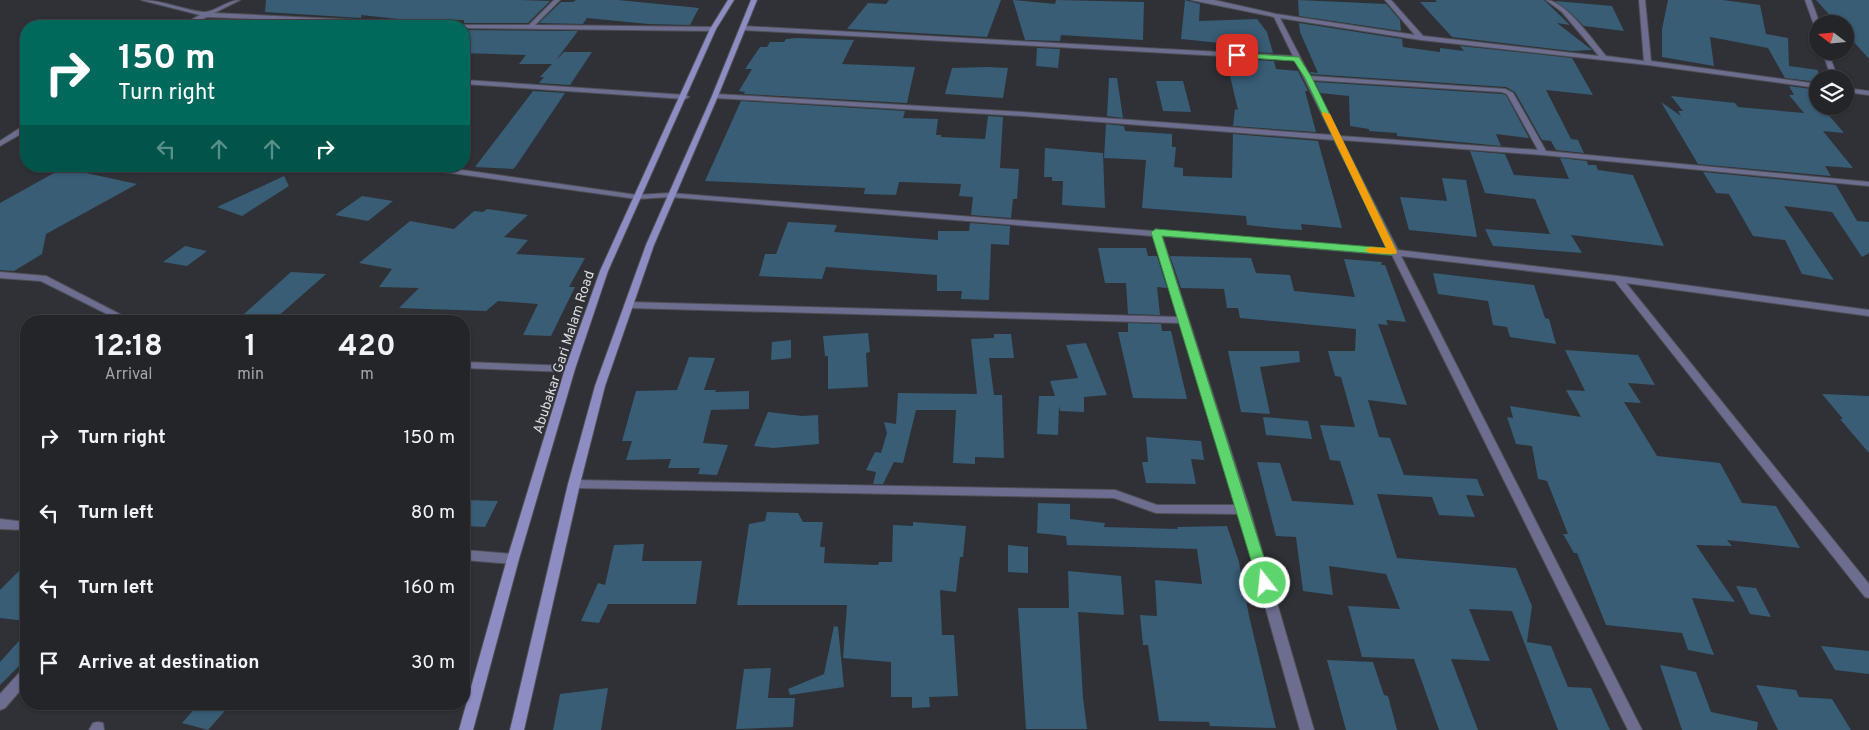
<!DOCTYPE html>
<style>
body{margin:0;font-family:Overpass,sans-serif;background:#2b2d31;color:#f1f3f6;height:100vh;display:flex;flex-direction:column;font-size:19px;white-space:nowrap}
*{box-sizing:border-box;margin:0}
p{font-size:16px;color:#a3a5a8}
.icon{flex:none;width:28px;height:28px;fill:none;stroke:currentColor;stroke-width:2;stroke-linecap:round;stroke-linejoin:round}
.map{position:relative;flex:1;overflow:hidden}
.drawer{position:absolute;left:20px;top:315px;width:450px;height:395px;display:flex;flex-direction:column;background:#232529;border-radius:20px;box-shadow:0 1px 4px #0004,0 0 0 1px #404246}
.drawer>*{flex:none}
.hud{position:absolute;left:20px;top:20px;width:450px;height:152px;border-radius:20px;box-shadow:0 1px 4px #0004,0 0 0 1px #404246;background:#00695c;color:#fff;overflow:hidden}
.needle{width:32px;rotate:286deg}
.tools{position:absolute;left:1809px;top:15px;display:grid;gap:10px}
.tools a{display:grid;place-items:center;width:45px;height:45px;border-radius:50%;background:#232529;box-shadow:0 1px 4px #0004,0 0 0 1px #404246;font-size:25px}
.pin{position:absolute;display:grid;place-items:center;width:42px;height:42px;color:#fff;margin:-21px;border-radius:10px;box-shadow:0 2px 8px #0006}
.me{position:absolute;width:55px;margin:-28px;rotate:344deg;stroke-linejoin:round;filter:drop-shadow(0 0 4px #0008)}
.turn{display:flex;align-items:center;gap:18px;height:105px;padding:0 15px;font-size:22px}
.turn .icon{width:65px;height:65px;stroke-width:2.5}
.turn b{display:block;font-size:35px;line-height:42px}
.lanes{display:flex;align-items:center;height:48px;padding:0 15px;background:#0003;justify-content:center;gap:25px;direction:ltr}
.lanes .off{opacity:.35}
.eta{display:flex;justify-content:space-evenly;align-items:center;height:85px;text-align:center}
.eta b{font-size:30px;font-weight:700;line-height:35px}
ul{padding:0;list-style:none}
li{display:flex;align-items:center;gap:15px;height:75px;padding:0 15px}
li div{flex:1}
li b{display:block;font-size:19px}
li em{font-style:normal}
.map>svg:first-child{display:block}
.building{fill:#385d75}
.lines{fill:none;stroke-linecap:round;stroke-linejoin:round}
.street-casing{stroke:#4e5055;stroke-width:2}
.secondary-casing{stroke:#4e5055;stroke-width:2}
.street{fill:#6d6d8f;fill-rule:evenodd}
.secondary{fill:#8e8dc3;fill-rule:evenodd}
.route{fill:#5ed56c;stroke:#3d8a46}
.slow{fill:#f59e0b}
.labels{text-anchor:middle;stroke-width:4;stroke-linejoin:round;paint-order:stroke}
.street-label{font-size:14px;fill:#dadcdf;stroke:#2f3137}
</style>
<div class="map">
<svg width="1869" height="730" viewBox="0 0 1869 730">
<rect width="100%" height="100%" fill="#2f3137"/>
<path class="building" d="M 266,0 L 521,0 L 550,1 L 528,23 L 464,23 L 464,20 L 398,19 L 361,15 L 361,18 L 265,12 Z
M 576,0 L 618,0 L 699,8 L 690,25 L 648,24 L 587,18 L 583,24 L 539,23 L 561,2 L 573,2 Z
M 889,0 L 1001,0 L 987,37 L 847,29 L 868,3 L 886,4 Z
M 1013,0 L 1055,4 L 1056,0 L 1144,2 L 1143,40 L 1061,35 L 1060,41 L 1025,40 Z
M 1185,0 L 1200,4 L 1199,21 L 1257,19 L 1267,32 L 1273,53 L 1220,50 L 1220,43 L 1181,39 Z
M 1298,0 L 1386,4 L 1400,20 L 1401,31 L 1299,16 Z
M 1435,0 L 1544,0 L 1570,25 L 1557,23 L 1592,50 L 1572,51 L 1452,37 L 1420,2 L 1437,2 Z
M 1668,0 L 1723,0 L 1760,5 L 1766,34 L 1788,38 L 1789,66 L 1818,70 L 1818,82 L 1785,78 L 1768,48 L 1710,37 L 1714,66 L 1662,57 L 1662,29 Z
M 1816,0 L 1869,0 L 1869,59 L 1845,32 L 1845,24 L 1838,24 Z
M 1555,1 L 1612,6 L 1624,31 L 1584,26 L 1571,13 Z
M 284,22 L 361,25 L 361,26 L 278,26 Z
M 1299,23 L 1402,39 L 1403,47 L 1440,52 L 1440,48 L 1464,51 L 1460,46 L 1572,58 L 1593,95 L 1546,90 L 1571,139 L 1578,140 L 1584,153 L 1556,150 L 1551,141 L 1542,140 L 1515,92 L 1506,87 L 1311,74 L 1310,72 L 1318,73 L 1300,32 Z
M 464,30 L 578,31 L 556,60 L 564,52 L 592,52 L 570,85 L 539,83 L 544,77 L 540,77 L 552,64 L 519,64 L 526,55 L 464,53 Z
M 797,38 L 854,40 L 842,64 L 915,67 L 907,103 L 744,94 L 745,92 L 739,91 L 752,69 L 745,69 L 760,47 L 767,47 L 770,42 L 784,42 L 786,39 Z
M 1037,48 L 1060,49 L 1058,68 L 1036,66 Z
M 1221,58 L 1274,61 L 1276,69 L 1298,71 L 1308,91 L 1305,91 L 1316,132 L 1233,126 L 1235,109 L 1238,110 L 1230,76 L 1222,75 Z
M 987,67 L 1008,68 L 1003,98 L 945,94 L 952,68 Z
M 1109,78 L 1117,78 L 1123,118 L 1107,116 Z
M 1156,81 L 1183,81 L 1191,112 L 1163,111 Z
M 1315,82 L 1502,94 L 1506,95 L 1529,138 L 1496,134 L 1501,146 L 1397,136 L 1397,133 L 1369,131 L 1369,129 L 1350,126 L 1349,96 L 1320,93 Z
M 1789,86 L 1818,90 L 1818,106 L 1821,106 L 1844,133 L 1823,131 L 1853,168 L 1825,166 L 1831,176 L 1698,164 L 1661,102 L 1681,116 L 1678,111 L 1683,111 L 1671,96 L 1735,103 L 1738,107 L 1804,113 L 1789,95 L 1794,95 Z
M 533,91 L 565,93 L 516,166 L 513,169 L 475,167 Z
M 741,101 L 905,111 L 903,118 L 938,119 L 936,135 L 941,135 L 941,137 L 985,139 L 988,116 L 1003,117 L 1000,168 L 1019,169 L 1017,199 L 1013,199 L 1011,218 L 971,215 L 973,197 L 959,196 L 961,184 L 899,182 L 896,195 L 864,194 L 865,188 L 705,181 Z
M 1106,124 L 1124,126 L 1125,131 L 1172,134 L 1172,147 L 1176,147 L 1174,167 L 1183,168 L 1183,176 L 1232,178 L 1233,134 L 1318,141 L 1342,228 L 1301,224 L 1302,230 L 1285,229 L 1247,225 L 1246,216 L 1142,208 L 1146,160 L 1104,158 Z
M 1045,148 L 1103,153 L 1105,208 L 1062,205 L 1063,181 L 1052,181 L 1052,177 L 1044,177 Z
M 1470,151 L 1505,154 L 1514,175 L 1569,179 L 1560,158 L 1587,161 L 1588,165 L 1596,165 L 1598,170 L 1633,175 L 1664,246 L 1571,235 L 1582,253 L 1493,246 L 1485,229 L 1550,234 L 1535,199 L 1485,193 Z
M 63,168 L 137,184 L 46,234 L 42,254 L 14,271 L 0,270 L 0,203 Z
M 1703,172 L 1836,185 L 1857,221 L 1869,222 L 1869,253 L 1862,257 L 1832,212 L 1784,206 L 1834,280 L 1802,274 L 1785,240 L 1753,236 L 1729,194 L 1716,193 Z
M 284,176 L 289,186 L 242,216 L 217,207 Z
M 1442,178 L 1466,180 L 1477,237 L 1409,230 L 1400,197 L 1447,201 Z
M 362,196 L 393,201 L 368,221 L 335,215 Z
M 487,209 L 528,215 L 504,237 L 528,240 L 516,254 L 585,258 L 569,287 L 575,287 L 551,336 L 523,335 L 538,304 L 498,301 L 486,311 L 399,308 L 419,288 L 379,287 L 392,269 L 359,263 L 410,221 L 454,229 L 474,211 L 483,212 Z
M 788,222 L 837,225 L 834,232 L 938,240 L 938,231 L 969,231 L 970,223 L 1010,226 L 1009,245 L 991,244 L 989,300 L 961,299 L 962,291 L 937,291 L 937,275 L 826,267 L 822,279 L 759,276 L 765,254 L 776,254 Z
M 185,246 L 207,251 L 187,266 L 163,262 Z
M 1098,248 L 1146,248 L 1148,256 L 1157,256 L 1167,288 L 1157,287 L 1160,315 L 1128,314 L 1126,283 L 1105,283 Z
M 1170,256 L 1251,258 L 1256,273 L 1290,275 L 1294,291 L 1355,297 L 1344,259 L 1382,262 L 1381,265 L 1385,265 L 1406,322 L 1386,320 L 1388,325 L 1378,324 L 1407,405 L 1368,400 L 1379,437 L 1390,438 L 1404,475 L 1477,479 L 1484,496 L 1466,495 L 1475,517 L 1439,515 L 1432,497 L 1377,494 L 1397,558 L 1516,568 L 1532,606 L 1527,642 L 1551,646 L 1568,687 L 1591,688 L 1610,730 L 1558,730 L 1512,611 L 1469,609 L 1490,661 L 1451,659 L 1478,730 L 1439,730 L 1414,659 L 1362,657 L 1348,606 L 1400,609 L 1386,574 L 1329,566 L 1333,595 L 1303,591 L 1296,537 L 1276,536 L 1257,462 L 1280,463 L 1292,501 L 1354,505 L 1340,461 L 1330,460 L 1320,425 L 1355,427 L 1341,377 L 1335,376 L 1328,351 L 1355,351 L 1356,329 L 1240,318 L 1238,308 L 1227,308 L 1224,289 L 1181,288 Z
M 291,272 L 326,274 L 275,319 L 244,314 Z
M 1433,273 L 1534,285 L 1545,318 L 1549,319 L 1556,344 L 1510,337 L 1507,327 L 1493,325 L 1488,301 L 1438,294 Z
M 1128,323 L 1161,324 L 1162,331 L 1171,331 L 1187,399 L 1133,398 L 1118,332 L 1128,332 Z
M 868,333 L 870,352 L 866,353 L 868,387 L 828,389 L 828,356 L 825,356 L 823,336 Z
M 994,334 L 1011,334 L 1014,358 L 989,358 L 994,395 L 1002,395 L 1004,458 L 975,457 L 975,464 L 953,463 L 956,410 L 916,410 L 903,463 L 894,462 L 883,484 L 873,484 L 876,472 L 866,470 L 875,452 L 881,453 L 887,433 L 884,422 L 896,424 L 898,393 L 977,394 L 971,339 L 994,338 Z
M 791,340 L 791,358 L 771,360 L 772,342 Z
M 1086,343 L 1107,395 L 1084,397 L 1084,412 L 1060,411 L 1059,406 L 1058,435 L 1037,434 L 1039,396 L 1055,396 L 1050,381 L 1078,378 L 1066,345 Z
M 1565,350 L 1638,355 L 1655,385 L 1628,383 L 1641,403 L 1624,402 L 1657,456 L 1720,463 L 1742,503 L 1776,506 L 1800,548 L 1727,540 L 1732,546 L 1696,545 L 1735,602 L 1692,598 L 1714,655 L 1688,650 L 1682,633 L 1606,625 L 1577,553 L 1574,553 L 1563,534 L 1568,534 L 1547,481 L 1538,479 L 1532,446 L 1516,444 L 1507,417 L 1513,418 L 1510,406 L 1581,417 L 1566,390 L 1585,391 Z
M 1228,351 L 1299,351 L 1300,362 L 1260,367 L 1270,414 L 1241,412 Z
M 689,357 L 715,358 L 704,390 L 716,390 L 715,392 L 749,391 L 749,409 L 711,410 L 703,443 L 728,445 L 717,475 L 698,474 L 700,468 L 668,468 L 671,459 L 626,460 L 632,441 L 622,441 L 636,391 L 677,390 Z
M 1822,394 L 1869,396 L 1869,453 L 1840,419 L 1843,419 Z
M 768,412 L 802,416 L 818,415 L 819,444 L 773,448 L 754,446 Z
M 1263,417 L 1308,421 L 1312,439 L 1266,435 Z
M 1146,437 L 1201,441 L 1204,460 L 1191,459 L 1196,484 L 1146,483 L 1142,462 L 1148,462 Z
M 464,500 L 498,501 L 485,527 L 464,526 Z
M 1038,503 L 1070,504 L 1070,519 L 1105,523 L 1104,527 L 1178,529 L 1177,527 L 1227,526 L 1239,562 L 1249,616 L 1276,728 L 1210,726 L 1209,722 L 1159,721 L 1148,645 L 1143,645 L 1140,615 L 1157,616 L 1155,580 L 1202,584 L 1197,549 L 1067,545 L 1066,536 L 1037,533 Z
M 767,512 L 798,513 L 803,522 L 823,522 L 820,547 L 825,547 L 824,563 L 878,565 L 879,562 L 892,562 L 893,525 L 913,526 L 913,522 L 966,526 L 963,557 L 960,557 L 956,592 L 940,590 L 942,635 L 954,635 L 958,696 L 929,697 L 930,707 L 912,708 L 912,697 L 891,697 L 891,662 L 843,658 L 847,605 L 737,605 L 749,524 L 765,521 Z
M 644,544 L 642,561 L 702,561 L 696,604 L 608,604 L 599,623 L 581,621 L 598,583 L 605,585 L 614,545 Z
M 1008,545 L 1028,547 L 1028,573 L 1008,572 Z
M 26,564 L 26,621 L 0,618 L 0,590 Z
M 1068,571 L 1121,576 L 1124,615 L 1078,612 L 1083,698 L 1087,729 L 1026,729 L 1018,608 L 1069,608 Z
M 1736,586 L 1756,588 L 1771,617 L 1750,614 Z
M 834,626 L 838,627 L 844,687 L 790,695 L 788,689 L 824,674 Z
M 26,633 L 26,659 L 0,685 L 0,662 Z
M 1821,646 L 1869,651 L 1869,674 L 1835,670 Z
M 1327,660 L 1373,662 L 1384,695 L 1388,696 L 1397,730 L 1346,730 Z
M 1660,665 L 1696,672 L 1711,712 L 1758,722 L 1757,730 L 1682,730 Z
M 771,668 L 768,698 L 795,698 L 793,727 L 736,729 L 744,669 Z
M 1756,685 L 1796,690 L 1799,697 L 1832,699 L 1851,730 L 1778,730 Z
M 608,688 L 601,730 L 553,730 L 560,694 Z
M 199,704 L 231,704 L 208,730 L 182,723 Z"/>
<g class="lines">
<g class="street-casing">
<path id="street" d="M 141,0 C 163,0 182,10 203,12 C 214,13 227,0 240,0 L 214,13 L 462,25 L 529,25 L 554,0 L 560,0 L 535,25 L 713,27 L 716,29 L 713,31 L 464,28 L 464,26 L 423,26 L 207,17 L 187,26 L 180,26 L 200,15 Z
M 1191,0 L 1214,0 L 1276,14 L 1415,35 L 1385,0 L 1391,0 L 1423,36 L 1599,56 L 1562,12 L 1546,0 C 1565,0 1594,42 1606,56 L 1644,61 L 1639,0 L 1645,0 L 1651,61 L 1818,84 L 1818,88 L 1648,65 L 1421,40 L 1280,18 L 1310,76 L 1505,89 L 1513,93 L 1546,151 L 1869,182 L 1869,186 L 1543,155 L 1342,140 L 1398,250 L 1618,276 L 1869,310 L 1869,316 L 1626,283 L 1869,584 L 1869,598 L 1865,597 L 1615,281 L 1401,256 L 1642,730 L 1628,730 L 1392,255 L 1162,236 L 1250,510 L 1314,730 L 1300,730 L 1239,514 L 1156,513 L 1114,498 L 574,488 L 570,487 L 568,484 L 570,481 L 574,480 L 1115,490 L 1157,505 L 1237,505 L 1180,323 L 629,308 L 624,305 L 629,302 L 1178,317 L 1153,236 L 670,197 L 637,199 L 416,168 L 412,166 L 434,166 L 637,195 L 670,193 L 1153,231 L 1156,229 L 1160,231 L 1389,249 L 1334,140 L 1023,116 L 715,98 L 712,96 L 715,94 L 1023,112 L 1332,135 L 1295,60 L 743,30 L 740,28 L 743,26 L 1293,56 L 1274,17 ZM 1312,80 L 1502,92 L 1507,94 L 1538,150 L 1340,136 Z
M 1805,0 L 1811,0 L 1820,24 L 1818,24 L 1818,30 L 1815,28 Z
M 1822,51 L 1828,51 L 1838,79 L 1832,79 Z
M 464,80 L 685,95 L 689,97 L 685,99 L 464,84 Z
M 1845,88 L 1869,91 L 1869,95 L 1845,92 Z
M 23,126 L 26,126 L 26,131 L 0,146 L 0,141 Z
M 0,272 L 46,276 L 133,321 L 121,321 L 41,281 L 0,278 Z
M 464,362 L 570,366 L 575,369 L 570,372 L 464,368 Z
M 0,519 L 26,522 L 26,530 L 0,529 Z
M 464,550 L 513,554 L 517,556 L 519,559 L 517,562 L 513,564 L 464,560 Z
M 26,669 L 26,684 L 5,708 L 0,710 L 0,694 L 21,671 Z
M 98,722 L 103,723 L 104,730 L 89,730 L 93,723 Z"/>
</g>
<g class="secondary-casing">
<path id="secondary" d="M 728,0 L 734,0 L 716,29 L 608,271 L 575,369 L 519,559 L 473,730 L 459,730 L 507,559 L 565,369 L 600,271 L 710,29 Z
M 751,0 L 757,0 L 718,96 L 654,245 L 605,386 L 580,484 L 524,730 L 510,730 L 568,484 L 595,386 L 646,245 L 712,96 Z"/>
</g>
<use href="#street" class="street"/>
<use href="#secondary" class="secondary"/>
</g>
<path class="route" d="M 1237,53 L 1299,57 L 1312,78 L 1397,252 L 1392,255 L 1162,236 L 1272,583 L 1270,587 L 1260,587 L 1258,583 L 1151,232 L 1156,229 L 1386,248 L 1305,78 L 1294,61 L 1235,57 L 1234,55 Z"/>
<path class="slow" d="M 1323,112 L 1330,114 L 1397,252 L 1396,254 L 1370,253 L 1365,250 L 1370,247 L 1386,248 L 1322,114 Z"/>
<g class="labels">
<g class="street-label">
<text transform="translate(563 352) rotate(-72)" y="5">Abubakar Gari Malam Road</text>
</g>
</g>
</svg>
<div class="tools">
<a><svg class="needle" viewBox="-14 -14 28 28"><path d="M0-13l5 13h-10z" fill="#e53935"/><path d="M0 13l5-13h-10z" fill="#a3a5a8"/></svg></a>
<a><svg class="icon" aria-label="layers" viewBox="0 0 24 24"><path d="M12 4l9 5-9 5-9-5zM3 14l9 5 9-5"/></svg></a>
</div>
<div class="pin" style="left:1237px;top:55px;background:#d93025"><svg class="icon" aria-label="arrive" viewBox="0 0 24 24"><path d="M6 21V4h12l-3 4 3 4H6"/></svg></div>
<svg class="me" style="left:1265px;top:583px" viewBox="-20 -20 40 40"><circle r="17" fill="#5ed56c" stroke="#fff" stroke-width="3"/><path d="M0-11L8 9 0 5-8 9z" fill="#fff"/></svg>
<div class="hud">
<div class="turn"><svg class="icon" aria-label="right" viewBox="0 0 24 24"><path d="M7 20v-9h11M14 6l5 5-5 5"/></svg><div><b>150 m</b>Turn right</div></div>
<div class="lanes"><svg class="icon off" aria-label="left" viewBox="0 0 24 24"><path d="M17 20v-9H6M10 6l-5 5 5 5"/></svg><svg class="icon off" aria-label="ahead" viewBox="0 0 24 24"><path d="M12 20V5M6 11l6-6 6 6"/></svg><svg class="icon off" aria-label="ahead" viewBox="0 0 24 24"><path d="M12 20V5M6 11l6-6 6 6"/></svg><svg class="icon" aria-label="right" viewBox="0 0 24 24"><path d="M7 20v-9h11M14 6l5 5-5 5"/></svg></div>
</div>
<section class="drawer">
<div class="eta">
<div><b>12:18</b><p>Arrival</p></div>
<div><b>1</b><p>min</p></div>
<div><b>420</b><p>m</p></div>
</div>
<ul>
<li><svg class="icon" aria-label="right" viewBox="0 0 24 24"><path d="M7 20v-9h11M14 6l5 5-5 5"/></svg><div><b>Turn right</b></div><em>150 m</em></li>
<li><svg class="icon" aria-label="left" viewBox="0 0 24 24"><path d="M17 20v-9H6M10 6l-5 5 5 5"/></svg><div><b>Turn left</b></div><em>80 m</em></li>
<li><svg class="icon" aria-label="left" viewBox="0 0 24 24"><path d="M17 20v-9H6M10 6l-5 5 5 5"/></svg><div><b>Turn left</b></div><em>160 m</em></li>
<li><svg class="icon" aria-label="arrive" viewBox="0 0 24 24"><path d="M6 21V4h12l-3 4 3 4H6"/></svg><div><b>Arrive at destination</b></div><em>30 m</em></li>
</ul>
</section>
</div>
